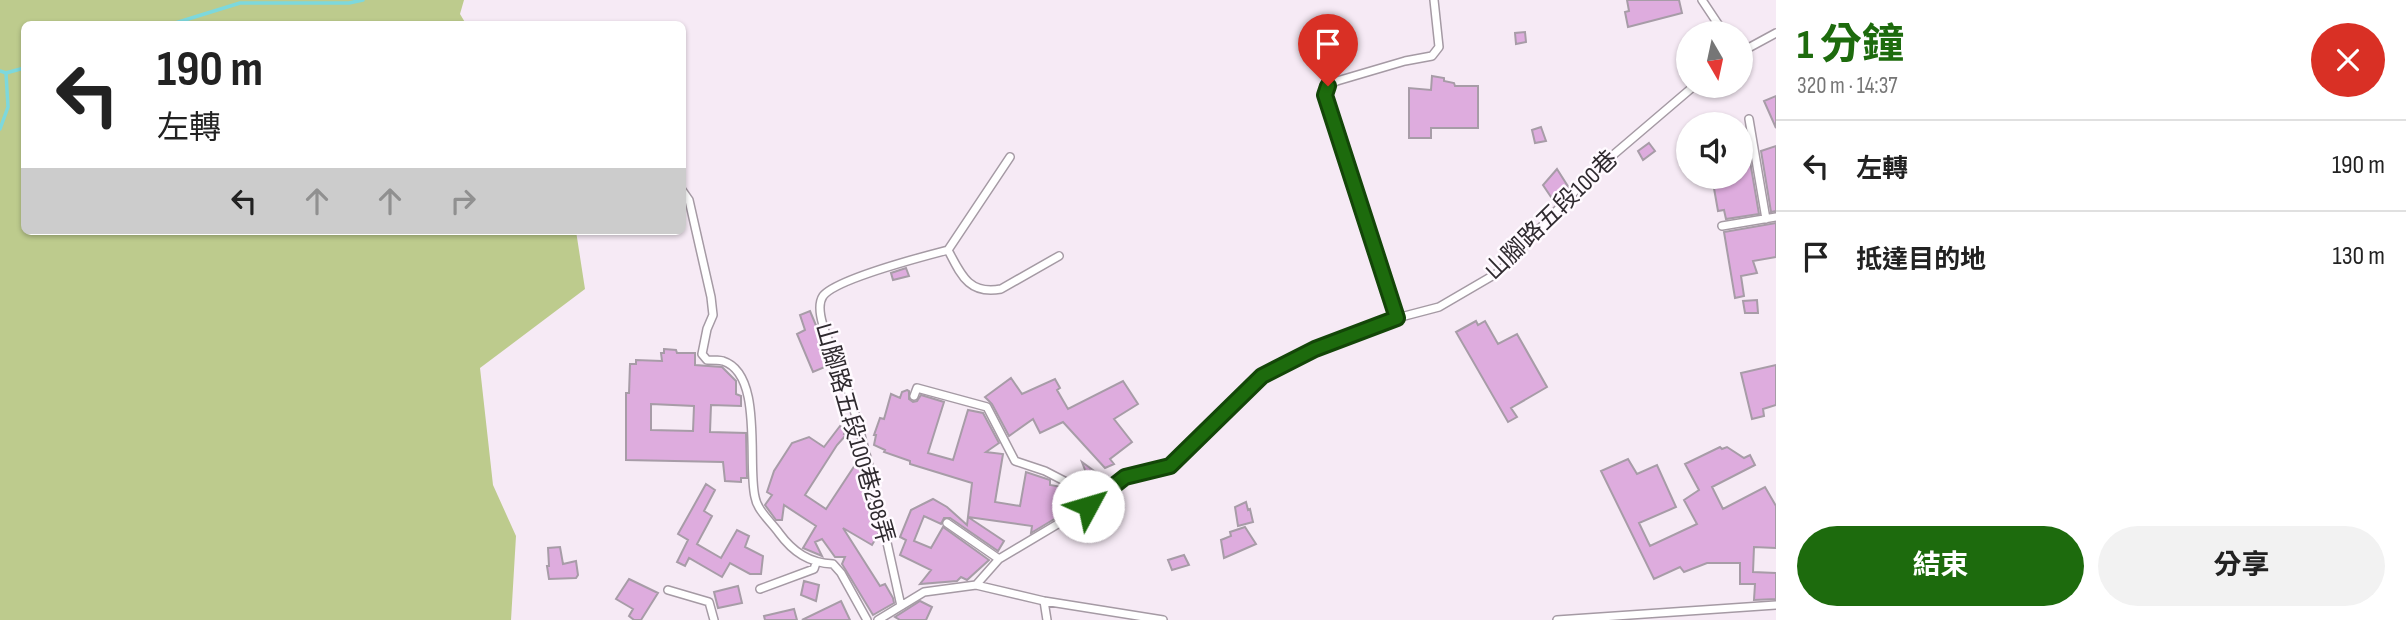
<!DOCTYPE html>
<html lang="zh-TW">
<meta charset="utf-8">
<style>
body{margin:0;font-family:"Sofia Sans Condensed","Noto Sans TC",sans-serif;background:#f2f2f2;color:#222;height:100vh;display:flex;flex-direction:column;font-size:26px;white-space:nowrap}
*{box-sizing:border-box;margin:0}
p{font-size:23px;color:#767676}
.icon{flex:none;width:38px;height:38px;fill:none;stroke:currentColor;stroke-width:2;stroke-linecap:round;stroke-linejoin:round}
.map{position:relative;flex:1;overflow:hidden}
.details{display:flex;flex-direction:column;background:#fff;width:630px}
.details>*{flex:none}
.top-card{position:absolute;left:21px;top:21px;width:665px;height:214px;border-radius:10px;box-shadow:0 2px 5px #0004;background:#fff;color:#222;overflow:hidden}
.needle{width:46px;rotate:171deg}
.fabs{position:absolute;left:1676px;top:21px;display:grid;gap:14px}
.fabs a{display:grid;place-items:center;width:77px;height:77px;border-radius:50%;background:#fff;box-shadow:0 2px 5px #0004;font-size:35px}
.pin{position:absolute;display:grid;place-items:center;width:60px;height:60px;color:#fff;margin:-72px -30px;border-radius:50% 50% 50% 0;rotate:-45deg;box-shadow:0 0 7px #0007}
.pin .icon{rotate:45deg}
.me{position:absolute;width:77px;margin:-38px;rotate:51deg;stroke-linejoin:round;filter:drop-shadow(0 0 5px #0008)}
.turn{display:flex;align-items:center;gap:24px;height:147px;padding:0 21px;font-size:32px}
.turn .icon{width:91px;height:91px;stroke-width:2.5}
.turn b{display:block;font-size:49px;line-height:60px}
.lanes{display:flex;align-items:center;height:66px;padding:0 21px;background:#0003;justify-content:center;gap:35px;direction:ltr}
.lanes .off{opacity:.35}
.round{display:grid;place-items:center;flex:none;width:74px;height:74px;border-radius:37px;background:#f2f2f2}
.head{display:flex;align-items:center;justify-content:space-between;height:119px;padding:0 21px}
h1{font-size:42px;font-weight:700;line-height:52px;color:#1d6b0d}
.cta{display:flex;gap:14px;margin-top:auto;padding:14px 21px}
.cta a{flex:1;height:80px;border-radius:42px;background:#1d6b0d;color:#fff;font-size:28px;font-weight:700;line-height:80px;text-align:center}
.cta a+a{background:#f2f2f2;color:#222}
ul{padding:0;list-style:none}
li{display:flex;align-items:center;gap:21px;height:91px;padding:0 21px;border-top:2px solid #e0e0e0}
li div{flex:1}
li b{display:block;font-size:26px}
li em{font-style:normal}
main{display:flex;flex:1;min-height:0}
.map>svg:first-child{display:block}
.green{fill:#bdcb8d}
.lines{fill:none;stroke-linecap:round;stroke-linejoin:round}
.stream{stroke:#7dd8dc;stroke-width:3.5}
.building{fill:#deacde;stroke:#a79ca7;stroke-width:2;fill-rule:evenodd}
.service-casing{stroke:#a59aa4;stroke-width:10}
.service{stroke:#fff;stroke-width:7}
.route-casing{stroke:#134608;stroke-width:18}
.route{stroke:#1d6b0d;stroke-width:12}
.labels{text-anchor:middle;stroke-width:5;stroke-linejoin:round;paint-order:stroke}
.street-label{font-size:24px;fill:#2f2a2f;stroke:#fffaff}
</style>
<main>
<div class="map">
<svg width="1776" height="620" viewBox="0 0 1776 620">
<rect width="100%" height="100%" fill="#f6eaf5"/>
<path class="green" d="M 0,0 L 464,0 L 460,14 L 466,24 L 24,24 L 24,231 L 576,231 L 585,289 L 480,368 L 493,485 L 516,536 L 511,620 L 0,620 Z"/>
<g class="lines">
<path class="stream" d="M 172,24 L 240,3 L 349,3 L 363,0
M 0,71 L 6,73 L 24,68
M 0,129 L 8,107 L 6,73"/>
</g>
<path class="building" d="M 1627,0 L 1679,0 L 1682,13 L 1628,27 L 1625,12 L 1629,11 Z
M 1525,32 L 1526,42 L 1516,44 L 1515,33 Z
M 1432,76 L 1444,78 L 1444,81 L 1454,83 L 1455,86 L 1478,86 L 1478,128 L 1431,128 L 1431,138 L 1409,138 L 1409,88 L 1431,90 Z
M 1776,96 L 1776,128 L 1764,101 Z
M 1541,127 L 1546,141 L 1535,143 L 1532,130 Z
M 1649,143 L 1655,151 L 1643,160 L 1638,151 Z
M 1776,146 L 1776,211 L 1771,212 L 1761,151 Z
M 1749,155 L 1759,214 L 1726,219 L 1724,210 L 1718,211 L 1712,177 L 1741,177 L 1741,158 Z
M 1557,169 L 1569,188 L 1555,203 L 1543,185 Z
M 1776,223 L 1776,257 L 1753,261 L 1757,273 L 1741,276 L 1744,296 L 1735,298 L 1724,232 Z
M 906,268 L 909,276 L 893,280 L 891,273 Z
M 1757,300 L 1758,313 L 1745,313 L 1743,301 Z
M 810,311 L 832,364 L 813,372 L 797,334 L 805,330 L 800,315 Z
M 1476,321 L 1478,325 L 1485,321 L 1498,344 L 1517,334 L 1547,387 L 1511,408 L 1517,417 L 1508,422 L 1456,332 Z
M 664,349 L 676,350 L 677,353 L 695,353 L 695,365 L 722,367 L 736,381 L 736,394 L 741,396 L 741,406 L 711,405 L 710,432 L 746,433 L 747,478 L 741,478 L 741,482 L 725,481 L 723,462 L 626,460 L 626,393 L 629,393 L 630,364 L 636,364 L 636,360 L 662,361 L 661,353 L 664,353 ZM 651,404 L 694,406 L 693,431 L 651,430 Z
M 1776,365 L 1776,405 L 1763,409 L 1764,416 L 1752,419 L 1741,373 Z
M 1011,378 L 1022,394 L 1055,379 L 1060,388 L 1057,390 L 1068,409 L 1123,381 L 1138,404 L 1114,419 L 1132,442 L 1110,459 L 1114,464 L 1105,468 L 1063,422 L 1040,433 L 1033,419 L 1009,436 L 992,404 L 985,397 Z
M 907,390 L 909,391 L 909,399 L 913,402 L 917,401 L 921,395 L 944,402 L 928,453 L 953,460 L 968,410 L 983,413 L 999,443 L 986,452 L 1003,454 L 995,502 L 1020,506 L 1026,472 L 1050,480 L 1050,485 L 1062,487 L 1061,507 L 1057,507 L 1056,518 L 1031,533 L 1032,526 L 968,517 L 1004,541 L 998,551 L 950,518 L 944,518 L 941,524 L 924,516 L 914,541 L 931,548 L 943,527 L 989,560 L 967,580 L 961,577 L 957,581 L 920,584 L 931,570 L 900,555 L 906,540 L 900,537 L 911,510 L 933,499 L 947,507 L 967,525 L 972,483 L 910,464 L 910,461 L 884,452 L 885,450 L 874,445 L 876,435 L 874,435 L 880,418 L 884,419 L 891,394 L 900,398 L 902,392 Z
M 840,426 L 846,430 L 844,434 L 846,435 L 837,445 L 805,495 L 826,509 L 859,459 L 862,463 L 879,533 L 872,545 L 843,528 L 880,586 L 885,584 L 893,598 L 894,603 L 873,615 L 842,564 L 845,557 L 835,557 L 822,539 L 815,542 L 822,556 L 803,548 L 816,526 L 784,505 L 782,520 L 776,520 L 765,505 L 772,495 L 767,492 L 774,471 L 792,443 L 809,437 L 824,447 Z
M 1720,447 L 1722,449 L 1727,447 L 1744,458 L 1750,455 L 1755,465 L 1712,487 L 1723,509 L 1765,487 L 1776,506 L 1776,548 L 1754,547 L 1753,572 L 1776,573 L 1776,599 L 1754,600 L 1755,584 L 1740,584 L 1740,563 L 1707,563 L 1684,572 L 1680,567 L 1654,579 L 1601,471 L 1628,459 L 1637,474 L 1657,465 L 1676,507 L 1639,523 L 1650,546 L 1697,524 L 1684,500 L 1699,490 L 1685,464 Z
M 1082,462 L 1105,479 L 1092,488 Z
M 706,484 L 715,490 L 704,511 L 712,516 L 697,544 L 721,558 L 737,530 L 749,536 L 745,547 L 763,556 L 761,574 L 750,574 L 730,563 L 722,577 L 689,558 L 685,566 L 677,562 L 688,540 L 678,534 Z
M 1246,502 L 1248,510 L 1250,509 L 1253,522 L 1238,526 L 1235,507 Z
M 1245,527 L 1256,544 L 1224,558 L 1221,540 L 1231,536 L 1230,532 Z
M 560,547 L 563,564 L 576,561 L 578,575 L 576,578 L 549,579 L 547,566 L 549,566 L 548,548 Z
M 1184,555 L 1189,565 L 1172,570 L 1168,560 Z
M 629,579 L 658,593 L 641,620 L 634,620 L 629,616 L 633,609 L 616,599 Z
M 804,581 L 819,585 L 816,601 L 801,595 Z
M 738,586 L 742,603 L 718,608 L 714,592 Z
M 841,601 L 850,620 L 802,620 Z
M 920,601 L 932,607 L 926,620 L 900,620 L 895,617 Z
M 794,609 L 797,620 L 765,620 L 764,616 Z"/>
<g class="lines">
<g class="service-casing">
<path id="service" d="M 1702,0 L 1724,33
M 1741,52 L 1776,33
M 1749,119 L 1766,219
M 682,190 L 689,200 L 711,297 L 713,315 L 707,329 L 702,354 L 707,360 C 712,360 719,360 723,361 C 764,374 747,465 755,497 C 757,510 771,522 779,533 C 793,552 809,563 833,564 L 841,573 L 867,620
M 1722,226 L 1776,217
M 948,250 C 961,275 969,295 1001,289 L 1059,256
M 1397,318 L 1325,95 L 1328,86 L 1337,81 L 1405,61 L 1432,56 L 1439,47 L 1434,0
M 914,396 L 917,388 L 987,407 L 1015,461 L 1045,471 L 1074,486 L 1088,506
M 947,523 L 999,559
M 976,585 L 999,559 L 1088,506 L 1125,477 L 1170,466 L 1262,376 L 1315,349 L 1397,318 L 1439,307 L 1499,272 L 1592,173 L 1694,86
M 760,589 L 814,569 L 816,563
M 668,590 L 709,602 L 714,620
M 1044,601 L 1047,620
M 901,606 C 884,529 868,452 844,377 C 838,358 811,314 823,296 C 836,279 925,256 948,250 L 1010,157
M 878,620 L 924,592 L 976,585 L 1044,601 L 1163,620
M 1557,620 L 1776,605"/>
</g>
<use href="#service" class="service"/>
</g>
<g class="lines">
<g class="route-casing">
<path id="route" d="M 1088,506 L 1125,477 L 1170,466 L 1262,376 L 1315,349 L 1397,318 L 1325,95 L 1328,86"/>
</g>
<use href="#route" class="route"/>
</g>
<g class="labels">
<g class="street-label">
<text transform="translate(1551 215) rotate(-44)" y="8">山腳路五段100巷</text>
<text transform="translate(855 433) rotate(74)" y="8">山腳路五段100巷298弄</text>
</g>
</g>
</svg>
<div class="fabs">
<a><svg class="needle" viewBox="-14 -14 28 28"><path d="M0-13l5 13h-10z" fill="#e53935"/><path d="M0 13l5-13h-10z" fill="#767676"/></svg></a>
<a><svg class="icon" aria-label="sound" viewBox="0 0 24 24"><path d="M4 9h4l5-4v14l-5-4H4zM17 9q2 3 0 6"/></svg></a>
</div>
<div class="pin" style="left:1328px;top:86px;background:#d93025"><svg class="icon" aria-label="arrive" viewBox="0 0 24 24"><path d="M6 21V4h12l-3 4 3 4H6"/></svg></div>
<svg class="me" style="left:1088px;top:506px" viewBox="-20 -20 40 40"><circle r="19" fill="#fff"/><path d="M0-13L10 11 0 6-10 11z" fill="#1d6b0d"/></svg>
<div class="top-card">
<div class="turn"><svg class="icon" aria-label="left" viewBox="0 0 24 24"><path d="M17 20v-9H6M10 6l-5 5 5 5"/></svg><div><b>190 m</b>左轉</div></div>
<div class="lanes"><svg class="icon" aria-label="left" viewBox="0 0 24 24"><path d="M17 20v-9H6M10 6l-5 5 5 5"/></svg><svg class="icon off" aria-label="ahead" viewBox="0 0 24 24"><path d="M12 20V5M6 11l6-6 6 6"/></svg><svg class="icon off" aria-label="ahead" viewBox="0 0 24 24"><path d="M12 20V5M6 11l6-6 6 6"/></svg><svg class="icon off" aria-label="right" viewBox="0 0 24 24"><path d="M7 20v-9h11M14 6l5 5-5 5"/></svg></div>
</div>
</div>
<section class="details">
<div class="head"><div><h1>1 分鐘</h1><p>320 m · 14:37</p></div><a class="round" style="background:#d93025;color:#fff"><svg class="icon" aria-label="close" viewBox="0 0 24 24"><path d="M6 6l12 12M18 6L6 18"/></svg></a></div>
<ul>
<li><svg class="icon" aria-label="left" viewBox="0 0 24 24"><path d="M17 20v-9H6M10 6l-5 5 5 5"/></svg><div><b>左轉</b></div><em>190 m</em></li>
<li><svg class="icon" aria-label="arrive" viewBox="0 0 24 24"><path d="M6 21V4h12l-3 4 3 4H6"/></svg><div><b>抵達目的地</b></div><em>130 m</em></li>
</ul>
<div class="cta"><a>結束</a><a>分享</a></div>
</section>
</main>
